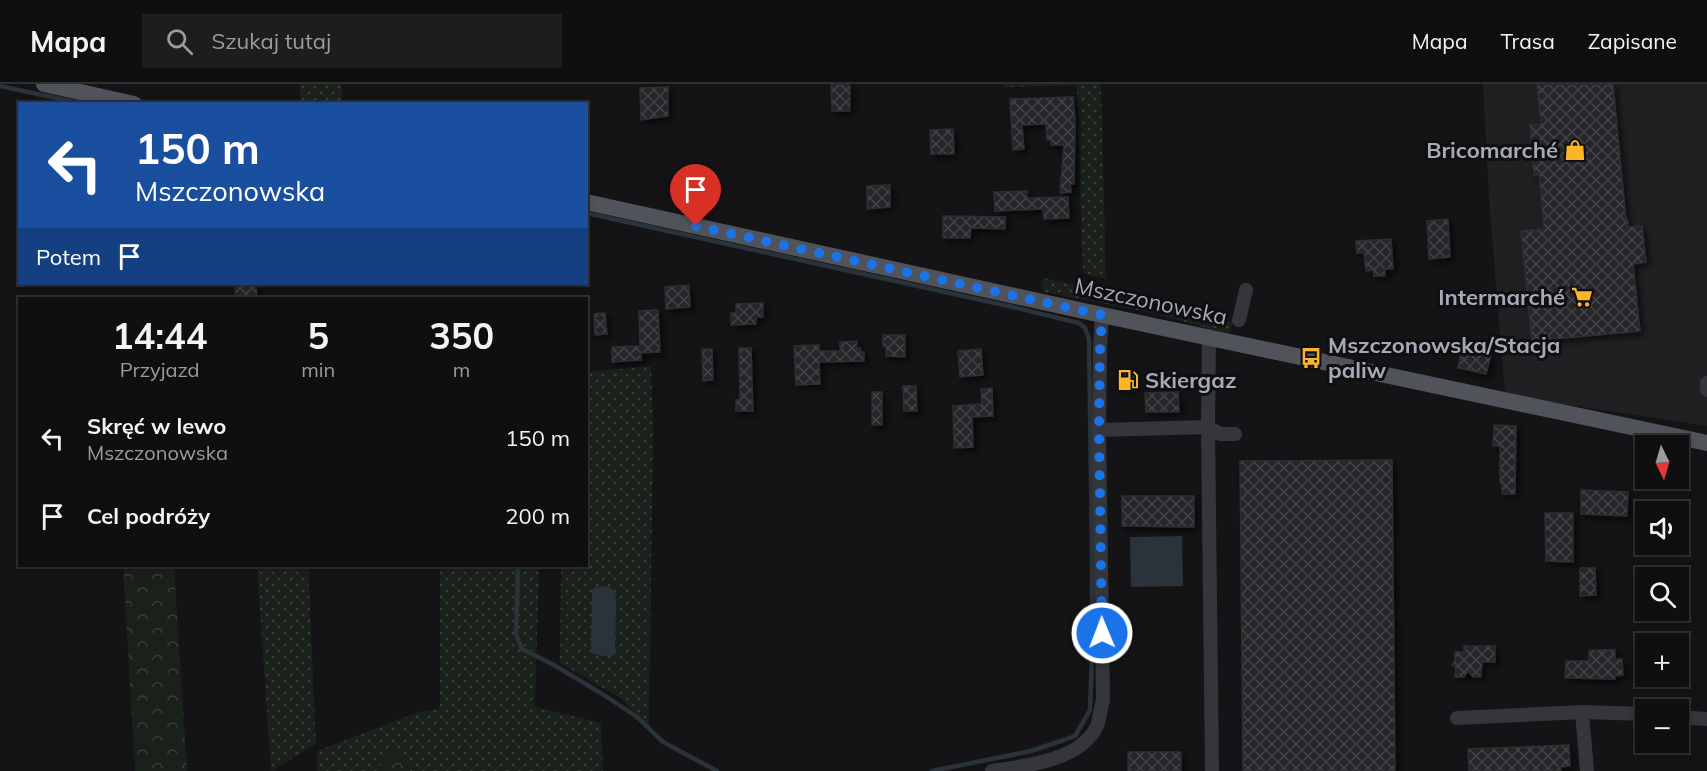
<!DOCTYPE html>
<html lang="pl">
<meta charset="utf-8">
<style>
:root{--surface:#0f0f10;--page:#1d1d1e;--text:#f1f3f6;--muted:#9b9c9f;--line:#2f2f30}
body{margin:0;font-family:Mulish,sans-serif;background:var(--page);color:var(--text);height:100vh;display:flex;flex-direction:column;font-size:22px;white-space:nowrap}
*{box-sizing:border-box;margin:0}
p{font-size:20px;color:var(--muted)}
.icon{flex:none;width:33px;height:33px;fill:none;stroke:currentColor;stroke-width:2;stroke-linecap:round;stroke-linejoin:round}
.map{position:relative;flex:1;overflow:hidden}
.drawer{position:absolute;left:18px;top:213px;width:570px;height:270px;display:flex;flex-direction:column;background:var(--surface);border-radius:0px;box-shadow:0 3px 9px #0003,0 0 0 2px var(--line)}
.drawer>*{flex:none}
.banner{position:absolute;left:18px;top:18px;width:570px;height:183px;border-radius:0px;box-shadow:0 3px 9px #0003,0 0 0 2px var(--line);background:#1a4fa0;color:#fff;overflow:hidden}
.needle{width:39px;rotate:175deg}
.controls{position:absolute;left:1635px;top:351px;display:grid;gap:12px}
.controls a{display:grid;place-items:center;width:54px;height:54px;border-radius:0px;background:var(--surface);box-shadow:0 3px 9px #0003,0 0 0 2px var(--line);font-size:30px}
.pin{position:absolute;display:grid;place-items:center;width:51px;height:51px;color:#fff;margin:-62px -26px;border-radius:50% 50% 50% 0;rotate:-45deg;box-shadow:0 0 6px #0007}
.pin .icon{rotate:45deg}
.me{position:absolute;width:66px;margin:-33px;rotate:359deg;stroke-linejoin:round;filter:drop-shadow(0 0 4px #0008)}
.turn{display:flex;align-items:center;gap:21px;height:126px;padding:0 18px;font-size:27px}
.turn .icon{width:78px;height:78px;stroke-width:2.5}
.turn b{display:block;font-size:42px;line-height:51px}
.then{display:flex;align-items:center;height:57px;padding:0 18px;background:#0003;gap:12px;font-size:22px}
.eta{display:flex;justify-content:space-evenly;align-items:center;height:102px;text-align:center}
.eta b{font-size:36px;font-weight:700;line-height:42px}
ul{padding:0;list-style:none}
li{display:flex;align-items:center;gap:18px;height:78px;padding:0 18px}
li div{flex:1}
li b{display:block;font-size:22px}
li em{font-style:normal}
header{display:flex;align-items:center;gap:36px;box-sizing:border-box;height:84px;padding:0 30px;background:var(--surface);border-bottom:2px solid var(--line)}
header strong{font-size:28px}
nav{display:flex;gap:33px;margin-inline-start:auto;font-size:21px}
.search{width:420px;height:54px;background:var(--page);display:flex;align-items:center;gap:15px;box-sizing:border-box;padding:0 21px;border-radius:0px;color:var(--muted);font-size:22px}
.map>svg:first-child{display:block}
.built{fill:#202023}
.grass{fill:url(#grass-dots)}
.forest{fill:url(#forest-crowns)}
.water{fill:#2a333a}
.lines{fill:none;stroke-linecap:round;stroke-linejoin:round}
.stream{stroke:#2a333a;stroke-width:4.5}
.building{fill:url(#building-cross-hatch);stroke:#2e2e32;stroke-width:1.5;filter:url(#shadow)}
.minor{stroke:#35363b;stroke-width:14}
.major{stroke:#51535a;stroke-width:16}
.route{stroke:#1a73e8;stroke-width:10;stroke-dasharray:0 18}
.labels{text-anchor:middle;dominant-baseline:central;stroke-width:6;stroke-linejoin:round;paint-order:stroke}
.poi-label{font-size:22px;font-weight:bold;fill:#a5aab7;stroke:#0f0f11;text-anchor:end}
.street-label{font-size:22px;fill:#a5aab7;stroke:#0f0f11}
</style>
<header>
<strong>Mapa</strong>
<div class="search"><svg class="icon" aria-label="search" viewBox="0 0 24 24"><circle cx="10" cy="10" r="6"/><path d="M15 15l6 6"/></svg>Szukaj tutaj</div>
<nav><a>Mapa</a><a>Trasa</a><a>Zapisane</a></nav>
</header>
<div class="map">
<svg width="1707" height="687" viewBox="0 0 1707 687">
<defs>
<pattern id="grass-dots" width="8" height="8" patternUnits="userSpaceOnUse" patternTransform="scale(1.5)"><rect width="8" height="8" fill="#1a211b"/><path d="M2 2h.1M6 6h.1" fill="none" stroke="#383f3a" stroke-width="1.8" stroke-linecap="round"/></pattern>
<pattern id="forest-crowns" width="20" height="18" patternUnits="userSpaceOnUse" patternTransform="scale(1.5)"><rect width="20" height="18" fill="#1a211b"/><path d="M2 6a3 3 0 1 1 6 0M12 15a3 3 0 1 1 6 0" fill="none" stroke="#383f3a"/></pattern>
<pattern id="building-cross-hatch" width="8" height="8" patternUnits="userSpaceOnUse" patternTransform="scale(1.5)"><rect width="8" height="8" fill="#27272a"/><path d="M0 0l8 8M0 8l8-8" fill="none" stroke="#434447"/></pattern>
<filter id="shadow"><feDropShadow dx="3.5" dy="3.5" stdDeviation="3" flood-color="#0009"/></filter>
</defs>
<rect width="100%" height="100%" fill="#141416"/>
<polygon class="built" points="1483,0 1707,0 1707,342 1505,311 1489,115"/>
<g class="grass">
<rect x="300" y="0" width="42" height="19"/>
<polygon points="1004,0 1101,0 1106,195 1083,189 1077,1 1004,3"/>
<polygon points="1043,194 1139,214 1162,222 1233,238 1230,250 1152,229 1044,208 1042,204"/>
<polygon points="651,282 653,348 649,644 622,615 560,579 561,482 586,482 587,288"/>
<polygon points="257,482 308,482 316,660 271,687"/>
<polygon points="440,482 539,482 535,623 601,639 603,687 317,687 317,667 416,629 440,625"/>
</g>
<g class="forest">
<polygon points="123,482 174,482 187,687 135,687"/>
<polygon points="392,666 410,684 410,687 381,687 381,677"/>
</g>
<g class="water">
<polygon points="1182,452 1183,502 1131,503 1130,453"/>
<path d="M606 502 615 507 616 513 615 571C607 574 600 571 592 569L591 567 592 506 593 504Z"/>
</g>
<g class="lines">
<g class="stream">
<polyline points="0,2 84,20"/>
<polyline points="586,129 1013,223 1079,239 1085,244 1089,255 1092,463 1092,571 1090,626 1075,652 1064,656 1031,667 932,687"/>
<polyline points="518,482 516,550 522,565 554,581 604,611 637,633 663,658 717,687"/>
</g>
</g>
<g class="building">
<polygon points="831,0 850,0 850,27 832,27"/>
<polygon points="1537,0 1613,0 1626,137 1628,136 1628,143 1642,142 1646,178 1633,180 1640,247 1532,257 1521,147 1544,145 1539,90 1534,91 1530,41 1541,40"/>
<polygon points="668,3 668,32 641,36 640,4"/>
<polygon points="1073,13 1075,36 1074,100 1070,100 1071,108 1060,109 1064,61 1051,61 1051,56 1047,56 1046,40 1022,41 1024,65 1013,66 1010,15"/>
<polygon points="953,45 954,70 931,70 930,46"/>
<polygon points="890,101 890,123 867,125 867,102"/>
<polygon points="1027,107 1027,114 1068,113 1069,134 1044,135 1043,125 995,127 994,108"/>
<polygon points="943,132 1005,133 1005,145 971,144 970,154 943,154"/>
<polygon points="1448,135 1450,173 1429,175 1427,137"/>
<polygon points="1391,155 1393,185 1385,185 1385,192 1374,192 1373,186 1366,187 1364,169 1357,169 1356,157"/>
<polygon points="234,200 256,200 257,212 236,214"/>
<polygon points="689,201 690,223 666,225 665,203"/>
<polygon points="763,219 763,233 756,233 756,240 731,241 731,229 736,229 736,220"/>
<polygon points="658,226 660,268 641,269 641,276 612,278 612,263 640,262 639,227"/>
<polygon points="605,229 607,250 595,251 594,230"/>
<polygon points="883,251 905,251 905,273 886,272 886,262 883,262"/>
<polygon points="857,257 857,265 860,264 861,268 864,268 864,277 819,278 820,300 796,301 794,262 819,261 819,267 840,267 840,258"/>
<polygon points="739,264 751,264 753,327 736,327 736,316 740,316"/>
<polygon points="702,265 712,265 713,296 703,297"/>
<polygon points="981,265 983,291 960,293 958,267"/>
<polygon points="1462,265 1491,271 1486,290 1458,284"/>
<polygon points="1121,287 1135,287 1134,305 1121,304"/>
<polygon points="903,302 916,302 917,327 904,327"/>
<polygon points="992,304 993,332 972,333 973,363 954,364 953,322 982,320 981,305"/>
<rect x="872" y="308" width="10" height="33"/>
<polygon points="1178,308 1179,328 1146,328 1145,309"/>
<polygon points="1494,341 1516,342 1515,410 1502,410 1502,399 1500,399 1500,362 1493,362"/>
<polygon points="1392,376 1395,687 1243,687 1240,377"/>
<polygon points="1581,406 1628,408 1627,432 1581,430"/>
<polygon points="1122,412 1194,412 1194,443 1122,442"/>
<polygon points="1545,429 1573,429 1573,478 1546,477"/>
<polygon points="1580,484 1595,484 1596,511 1580,512"/>
<polygon points="1464,562 1495,562 1495,578 1482,578 1481,593 1473,593 1468,587 1464,593 1455,593 1456,584 1452,581 1455,577 1455,568 1464,568"/>
<polygon points="1589,566 1615,566 1615,575 1622,575 1623,591 1615,592 1615,595 1565,594 1566,577 1589,577"/>
<polygon points="1569,661 1570,682 1560,683 1561,687 1469,687 1468,665"/>
<rect x="1128" y="668" width="53" height="19"/>
</g>
<g class="lines">
<g class="minor">
<polyline points="1239,236 1246,206"/>
<polyline points="1209,252 1208,343 1212,687"/>
<polyline points="1707,299 1707,306"/>
<polyline points="1099,346 1208,343 1220,350 1235,350"/>
<polyline points="1582,628 1587,687"/>
<polyline points="1678,633 1707,635"/>
<polyline points="1457,634 1582,628 1646,630"/>
<path d="M992 687C1025 682 1078 677 1096 644 1100 636 1100 625 1103 617L1099 346 1100 266 1102 231"/>
</g>
<g class="major">
<polyline points="44,0 134,20"/>
<polyline points="586,118 1102,231 1707,359"/>
</g>
</g>
<g class="lines">
<polyline class="route" points="696,142 1102,231 1100,267 1099,346 1102,549"/>
</g>
<defs>
<symbol id="shop-bare" viewBox="-9 -9 18 18"><path d="M-5-2.5h2.3a2.7 3.5 0 0 1 5.4 0H5L5.5 6h-11ZM-1.5-2.5h3a1.5 2.3 0 0 0-3 0Z" fill="#fbb627" stroke="#0f0f11" stroke-width="2.5" paint-order="stroke"/></symbol>
<symbol id="supermarket-bare" viewBox="-9 -9 18 18"><path d="M-6-5.5h2.5l.6 2H6L4.5 2H-2.5L-4.4-4H-6ZM-1.5 3.2a1.3 1.3 0 1 0 .1 0ZM3 3.2a1.3 1.3 0 1 0 .1 0Z" fill="#fbb627" stroke="#0f0f11" stroke-width="2.5" paint-order="stroke"/></symbol>
<symbol id="bus-bare" viewBox="-9 -9 18 18"><path d="M-5-6H5V4H4V6H2V4H-2V6H-4V4H-5ZM-3.5-4V0h7V-4ZM-3.5 1.2v1.5H-2V1.2ZM2 1.2v1.5H3.5V1.2Z" fill="#fbb627" stroke="#0f0f11" stroke-width="2.5" paint-order="stroke"/></symbol>
<symbol id="fuel-bare" viewBox="-9 -9 18 18"><path d="M-5.5-6h7V0h2V4h1.3V-2.5L3-4.5l.8-.8L6-3V5H2.5V1h-1V6h-7ZM-4.2-4.7v3.2H.2V-4.7Z" fill="#fbb627" stroke="#0f0f11" stroke-width="2.5" paint-order="stroke"/></symbol>
</defs>
<g fill-rule="evenodd">
<use href="#shop-bare" x="1560" y="51" width="30" height="30"/>
<use href="#supermarket-bare" x="1567" y="198" width="30" height="30"/>
<use href="#bus-bare" x="1296" y="259" width="30" height="30"/>
<use href="#fuel-bare" x="1113" y="281" width="30" height="30"/>
</g>
<g class="labels">
<g class="poi-label">
<text x="1558" y="66">Bricomarché</text>
<text x="1565" y="213">Intermarché</text>
<text x="1328" y="261" text-anchor="start">Mszczonowska/Stacja<tspan x="1328" dy="25">paliw</tspan></text>
<text x="1145" y="296" text-anchor="start">Skiergaz</text>
</g>
<g class="street-label">
<text transform="translate(1151 217) rotate(12)">Mszczonowska</text>
</g>
</g>
</svg>
<div class="controls">
<a><svg class="needle" viewBox="-14 -14 28 28"><path d="M0-13l5 13h-10z" fill="#e53935"/><path d="M0 13l5-13h-10z" fill="#9b9c9f"/></svg></a>
<a><svg class="icon" aria-label="sound" viewBox="0 0 24 24"><path d="M4 9h4l5-4v14l-5-4H4zM17 9q2 3 0 6"/></svg></a>
<a><svg class="icon" aria-label="search" viewBox="0 0 24 24"><circle cx="10" cy="10" r="6"/><path d="M15 15l6 6"/></svg></a>
<a>+</a>
<a>−</a>
</div>
<div class="pin" style="left:696px;top:142px;background:#d93025"><svg class="icon" aria-label="arrive" viewBox="0 0 24 24"><path d="M6 21V4h12l-3 4 3 4H6"/></svg></div>
<svg class="me" style="left:1102px;top:549px" viewBox="-20 -20 40 40"><circle r="17" fill="#1a73e8" stroke="#fff" stroke-width="3"/><path d="M0-11L8 9 0 5-8 9z" fill="#fff"/></svg>
<div class="banner">
<div class="turn"><svg class="icon" aria-label="left" viewBox="0 0 24 24"><path d="M17 20v-9H6M10 6l-5 5 5 5"/></svg><div><b>150 m</b>Mszczonowska</div></div>
<div class="then">Potem<svg class="icon" aria-label="arrive" viewBox="0 0 24 24"><path d="M6 21V4h12l-3 4 3 4H6"/></svg></div>
</div>
<section class="drawer">
<div class="eta">
<div><b>14:44</b><p>Przyjazd</p></div>
<div><b>5</b><p>min</p></div>
<div><b>350</b><p>m</p></div>
</div>
<ul>
<li><svg class="icon" aria-label="left" viewBox="0 0 24 24"><path d="M17 20v-9H6M10 6l-5 5 5 5"/></svg><div><b>Skręć w lewo</b><p>Mszczonowska</p></div><em>150 m</em></li>
<li><svg class="icon" aria-label="arrive" viewBox="0 0 24 24"><path d="M6 21V4h12l-3 4 3 4H6"/></svg><div><b>Cel podróży</b></div><em>200 m</em></li>
</ul>
</section>
</div>
